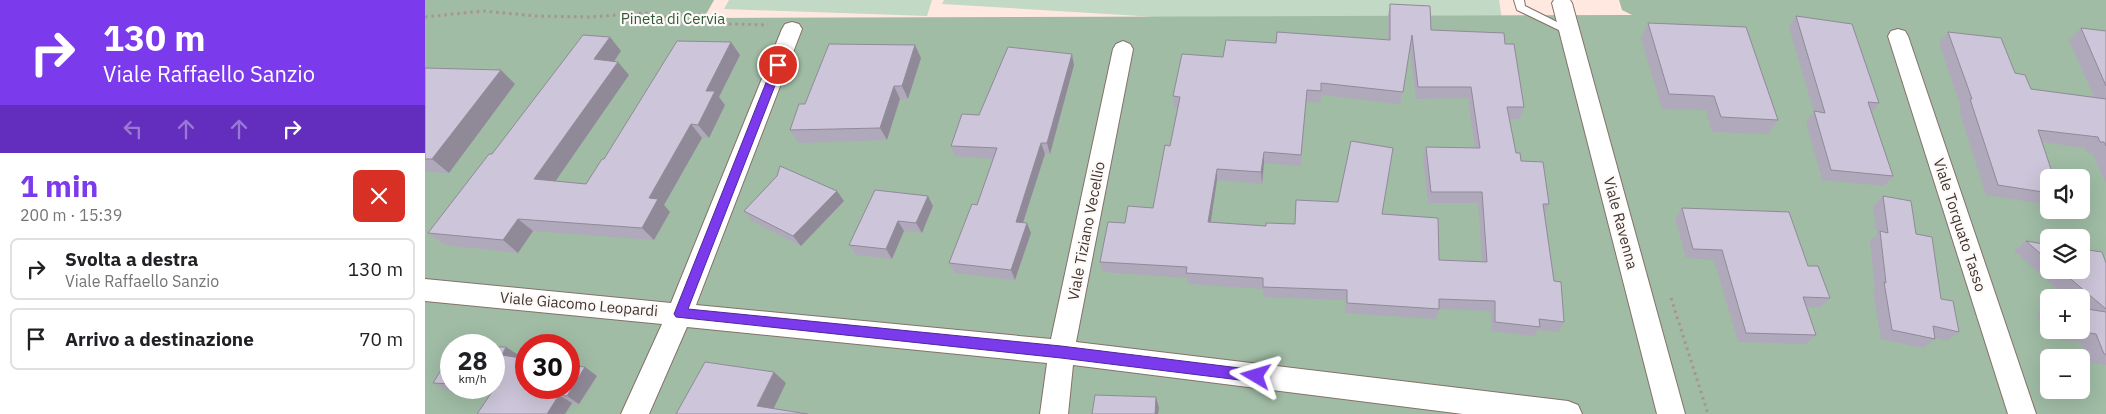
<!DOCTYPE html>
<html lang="it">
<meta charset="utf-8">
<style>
:root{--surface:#fff;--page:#f2f2f2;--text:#202124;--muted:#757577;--line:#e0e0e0;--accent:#7c3aed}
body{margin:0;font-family:"IBM Plex Sans",sans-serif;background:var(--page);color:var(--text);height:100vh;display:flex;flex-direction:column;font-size:19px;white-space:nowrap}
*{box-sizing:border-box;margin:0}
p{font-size:16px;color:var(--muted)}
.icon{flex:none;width:28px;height:28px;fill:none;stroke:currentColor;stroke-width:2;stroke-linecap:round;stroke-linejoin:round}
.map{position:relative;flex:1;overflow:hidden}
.sheet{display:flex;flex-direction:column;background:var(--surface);width:425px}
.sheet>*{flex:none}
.banner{background:#7c3aed;color:#fff;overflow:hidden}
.fabs{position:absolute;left:1615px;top:169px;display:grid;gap:10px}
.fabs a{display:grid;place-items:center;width:50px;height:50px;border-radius:8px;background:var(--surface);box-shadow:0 5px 20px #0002;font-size:25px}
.speed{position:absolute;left:15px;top:334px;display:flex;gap:10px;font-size:25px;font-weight:700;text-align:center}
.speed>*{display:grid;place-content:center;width:65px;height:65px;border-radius:50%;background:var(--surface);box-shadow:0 5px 20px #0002;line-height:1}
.speed small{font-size:12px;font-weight:400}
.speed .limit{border:8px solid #d22;background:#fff;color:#111}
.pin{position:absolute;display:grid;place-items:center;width:42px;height:42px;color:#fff;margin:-21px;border:2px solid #fff;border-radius:50%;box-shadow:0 1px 5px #0007}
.me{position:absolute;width:55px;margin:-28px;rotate:277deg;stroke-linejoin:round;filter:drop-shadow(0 0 4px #0008)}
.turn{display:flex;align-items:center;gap:18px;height:105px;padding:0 20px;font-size:22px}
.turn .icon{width:65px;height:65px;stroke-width:2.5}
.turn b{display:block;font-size:35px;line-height:42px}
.lanes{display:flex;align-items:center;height:48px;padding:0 20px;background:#0003;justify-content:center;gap:25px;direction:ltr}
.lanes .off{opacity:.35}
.round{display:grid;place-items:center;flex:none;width:52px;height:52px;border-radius:8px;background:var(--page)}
.overview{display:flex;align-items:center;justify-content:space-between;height:85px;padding:0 20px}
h1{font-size:30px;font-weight:700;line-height:38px;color:var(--accent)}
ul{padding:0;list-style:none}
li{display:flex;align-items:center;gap:15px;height:62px;margin:0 10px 8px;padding:0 10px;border:2px solid var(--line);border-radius:8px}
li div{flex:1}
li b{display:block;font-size:19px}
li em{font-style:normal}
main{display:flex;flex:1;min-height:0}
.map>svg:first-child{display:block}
.green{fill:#c2d9c5}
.forest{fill:#a0bca5;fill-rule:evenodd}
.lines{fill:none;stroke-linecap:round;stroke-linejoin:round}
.service-casing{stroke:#857169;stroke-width:2}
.minor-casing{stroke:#857169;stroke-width:2}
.path{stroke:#a6958e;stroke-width:3;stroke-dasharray:2.5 4;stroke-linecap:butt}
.service{fill:#fff;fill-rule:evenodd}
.minor{fill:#fff;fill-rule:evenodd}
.wall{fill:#b0a9bb;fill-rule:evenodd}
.shaded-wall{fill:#908a98}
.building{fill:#cdc5d9;stroke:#908a98;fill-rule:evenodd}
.route{fill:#7c3aed;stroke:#51269a}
.labels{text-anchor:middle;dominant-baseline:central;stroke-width:4.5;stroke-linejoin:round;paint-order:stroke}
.park-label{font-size:15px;fill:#2e5b39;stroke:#fef9f7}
.street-label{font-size:15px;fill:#3e3531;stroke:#fef9f7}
</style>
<main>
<section class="sheet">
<div class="banner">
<div class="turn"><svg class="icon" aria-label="right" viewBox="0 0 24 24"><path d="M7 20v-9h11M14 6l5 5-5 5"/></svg><div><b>130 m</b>Viale Raffaello Sanzio</div></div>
<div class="lanes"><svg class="icon off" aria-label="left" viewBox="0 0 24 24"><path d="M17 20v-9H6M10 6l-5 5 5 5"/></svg><svg class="icon off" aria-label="ahead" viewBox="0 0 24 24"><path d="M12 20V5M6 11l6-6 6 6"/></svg><svg class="icon off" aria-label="ahead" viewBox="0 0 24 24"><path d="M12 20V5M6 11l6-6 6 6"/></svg><svg class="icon" aria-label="right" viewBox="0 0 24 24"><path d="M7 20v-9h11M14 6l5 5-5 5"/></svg></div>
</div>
<div class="overview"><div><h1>1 min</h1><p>200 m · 15:39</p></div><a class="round" style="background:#d93025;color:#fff"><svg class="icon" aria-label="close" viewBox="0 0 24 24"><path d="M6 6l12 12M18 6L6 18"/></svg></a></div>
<ul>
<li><svg class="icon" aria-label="right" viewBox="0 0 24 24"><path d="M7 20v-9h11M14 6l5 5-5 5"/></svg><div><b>Svolta a destra</b><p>Viale Raffaello Sanzio</p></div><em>130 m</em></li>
<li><svg class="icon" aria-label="arrive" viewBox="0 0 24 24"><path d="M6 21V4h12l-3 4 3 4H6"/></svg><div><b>Arrivo a destinazione</b></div><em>70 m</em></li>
</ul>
</section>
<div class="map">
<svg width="1681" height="414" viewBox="0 0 1681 414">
<rect width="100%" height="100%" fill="#ffe8df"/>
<g class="green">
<polygon points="304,0 507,0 502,16 299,9"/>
<polygon points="519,0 1074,0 1080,38 517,4"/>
</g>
<path class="forest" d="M0 0H289L279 18 1207 15 1197 10 1194 0H1681V414H0ZM1624 178H1656V210H1624ZM1624 238H1656V270H1624ZM1624 298H1656V330H1624ZM26 345H69V388H26ZM101 345H144V388H101ZM1624 358H1656V390H1624Z"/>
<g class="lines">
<defs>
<polygon id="service" points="1089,0 1099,0 1100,6 1148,30 1150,32 1148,34 1142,34 1092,10"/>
<g id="minor">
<polygon points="1129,0 1145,0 1147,3 1260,414 1232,414 1127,3"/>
<polygon points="367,22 374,24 377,29 271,305 626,339 688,49 691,44 698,41 705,44 708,49 651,342 1143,401 1153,405 1157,414 1038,414 648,365 643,414 615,414 622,363 262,327 224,414 196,414 237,324 0,301 0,279 246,303 357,29 360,24"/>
<polygon points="1473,29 1480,31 1483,36 1611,414 1583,414 1463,36 1466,31"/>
</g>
</defs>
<use href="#service" class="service-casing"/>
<use href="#minor" class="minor-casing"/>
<g class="path">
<polyline points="0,17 58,11 111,16 165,17 221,13 271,23 343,25"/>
<polyline points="1246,298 1283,414"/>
</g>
<use href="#service" class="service"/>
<use href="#minor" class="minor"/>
</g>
<g class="wall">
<path d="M965 4 1006 30 1080 44 1099 107 1095 119H1084L1091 153 1124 204 1120 215 1129 281 1139 322 1134 332 1113 330 1110 336 1066 331V311L1014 309 1011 319 920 313V300L838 297V289L763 284 762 278 678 272 675 262 700 223 728 208 745 146 752 108H749L748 96 798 57 851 43 963 40V16ZM985 48 991 99 1043 98 1050 148 1001 147 998 159 1003 203H1053L1057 261 1014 260 957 214 841 226 786 222 792 180 837 184 839 163 876 166 881 102 895 103 896 95 975 104Z"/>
<polygon points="1371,16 1454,103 1447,112 1468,176 1459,186 1397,180 1381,122 1389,112 1364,27"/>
<polygon points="1223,23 1353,120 1343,134 1287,132 1281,110 1237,109 1216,38"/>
<polygon points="1656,28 1681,31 1681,183 1667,153 1662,152 1660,148 1617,142 1624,178 1624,205 1623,205 1561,195 1534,110 1536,108 1514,43 1523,32 1606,89 1669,97 1644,40"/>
<polygon points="490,45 496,58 483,99 475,99 462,140 374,143 365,130 380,104"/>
<polygon points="196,51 189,61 204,75 130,181 161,184 179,159 315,55 294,97 300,105 284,138 277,138 239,205 245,212 229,240 108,231 93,253 20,245 3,233 67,154"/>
<polygon points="649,65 625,154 620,154 598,223 602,223 606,233 590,280 530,273 524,263 552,205 569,159 530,156 526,146 554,115"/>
<polygon points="0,68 90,84 24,173 0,172"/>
<polygon points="352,176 419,201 376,246 327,221 319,211"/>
<polygon points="503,196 508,206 497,233 479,231 467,259 431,255 424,245"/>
<polygon points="1458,196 1491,234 1516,299 1534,332 1522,341 1510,338 1510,339 1498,348 1456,339 1448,292 1450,290 1445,241 1452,235 1448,206"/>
<polygon points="1257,208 1383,266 1405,298 1395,307 1381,307 1391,335 1381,344 1313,342 1289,260 1261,258 1250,218"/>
<polygon points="1601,241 1624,245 1624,270 1656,270 1681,263 1681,365 1664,363 1656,343 1620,337 1612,313 1624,305 1624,330 1656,330 1656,298 1642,298 1589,251"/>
<polygon points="69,347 95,356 94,357 172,376 154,404 147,403 140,414 52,414 66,394 23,391 8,383 26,354 26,388 69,388"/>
</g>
<g class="shaded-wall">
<polygon points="185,37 196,51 181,73 169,59"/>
<polygon points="306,42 315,55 294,97 300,105 284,138 273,125 281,91"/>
<polygon points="490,45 496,58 483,99 477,86"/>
<polygon points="647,54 649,65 625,154 622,143"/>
<polygon points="193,62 204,75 123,192 109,179"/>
<polygon points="76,70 90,84 24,173 7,159"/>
<polygon points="469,86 475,99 462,140 455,128"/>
<polygon points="266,124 277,138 239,205 245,212 229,240 217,228 224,198"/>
<polygon points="616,143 620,154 595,232 591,222"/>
<polygon points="839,152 839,163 837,184 836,172"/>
<polygon points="792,169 792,180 784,233 783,222"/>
<polygon points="412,191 419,201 376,246 368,236"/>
<polygon points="503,196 508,206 497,233 491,223"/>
<polygon points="93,219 108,231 93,253 78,240"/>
<polygon points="473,221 479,231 467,259 461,249"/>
<polygon points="602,223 606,233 590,280 586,270"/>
<polygon points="81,347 95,356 90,364 77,355"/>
<polygon points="160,367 172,376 154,404 142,396"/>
<polygon points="349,372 361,383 346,414 332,406"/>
<polygon points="134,395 147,403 140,414 122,414"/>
<polygon points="731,397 734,408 733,414 730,414"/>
</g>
<g class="building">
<path d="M965 4 1005 6 1006 30 1079 33 1080 44H1089L1099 107H1082L1091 153H1095L1096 161 1118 162 1124 204H1118L1129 281 1136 282 1139 322 1114 319 1115 327 1070 322V301L1014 299V309L922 303V290L838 287V278L761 273 762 267 675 262 683 222 700 223 703 206 728 208 740 145 745 146 755 97 748 96 757 54 798 57 801 40 851 43 852 32 965 40ZM987 35 993 87H1046L1055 148 1001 147 1006 192H1057L1062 262 1014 260 1013 218 957 214 968 148 926 141 913 202 871 200 870 224 841 223V226L783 222 792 169 836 172 839 152 876 155 882 90 896 91V83L978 92Z"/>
<polygon points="1371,16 1427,24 1454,103 1443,102 1468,176 1406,170 1389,111 1400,113"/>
<polygon points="1223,23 1321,27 1353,120 1296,117 1289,96 1244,94"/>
<polygon points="1656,28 1681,31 1681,86"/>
<polygon points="1523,32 1576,38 1590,73 1600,75 1606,89 1681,99 1681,146 1679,142 1675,142 1673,137 1613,130 1629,178 1624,178 1624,193 1573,185 1545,99 1547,99"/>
<polygon points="158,35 185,37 169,59 193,62 109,179 161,184 177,159 179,159 252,41 306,42 281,91 290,91 273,125 266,124 224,198 233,199 217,228 93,219 78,240 3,233 64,154 67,154"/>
<polygon points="404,44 490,45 477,86 469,86 455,128 365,130 374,104 380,104"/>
<polygon points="583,47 647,54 622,143 616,143 591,222 602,223 586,270 524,263 547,204 552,205 572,148 526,146 537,114 554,115"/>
<polygon points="0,68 76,70 7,159 0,159"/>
<polygon points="355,166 412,191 368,236 319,211 352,176"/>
<polygon points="450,190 503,196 491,223 473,221 461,249 424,245"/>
<polygon points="1458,196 1486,201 1491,234 1507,237 1516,299 1528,301 1534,332 1508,326 1510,339 1467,330 1459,282 1461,283 1455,231 1463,233"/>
<polygon points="1257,208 1364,212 1383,266 1393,266 1405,298 1378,297 1391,335 1321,333 1297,250 1268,249"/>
<polygon points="1601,241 1624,245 1624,261"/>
<polygon points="1656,249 1677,252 1681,263 1681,309 1635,270 1656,270"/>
<polygon points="1656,308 1681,312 1681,354 1679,354 1671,334 1647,330 1656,330"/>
<polygon points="69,347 81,347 77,355 101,359 101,388 144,388 144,365 160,367 142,396 134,395 122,414 52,414 71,386 69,386"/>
<polygon points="26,354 26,384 8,383"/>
<polygon points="280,362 349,372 332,406 383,414 251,414"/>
<polygon points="670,395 731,397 730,414 667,414"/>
</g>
<polygon class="route" points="353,61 358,65 263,309 636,346 831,370 836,372 838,376 836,380 831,382 636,358 251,317 249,314 348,65"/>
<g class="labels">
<g class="park-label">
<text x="248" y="18">Pineta di Cervia</text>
</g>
<g class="street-label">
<text transform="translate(1196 223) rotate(75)">Viale Ravenna</text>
<text transform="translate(1535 225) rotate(72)">Viale Torquato Tasso</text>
<text transform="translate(661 231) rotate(-79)">Viale Tiziano Vecellio</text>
<text transform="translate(154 304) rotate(5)">Viale Giacomo Leopardi</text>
</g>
</g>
</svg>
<div class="fabs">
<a><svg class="icon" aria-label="sound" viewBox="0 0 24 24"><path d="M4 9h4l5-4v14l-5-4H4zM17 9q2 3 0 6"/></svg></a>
<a><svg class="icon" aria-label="layers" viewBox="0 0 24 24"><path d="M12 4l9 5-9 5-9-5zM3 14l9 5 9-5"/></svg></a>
<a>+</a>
<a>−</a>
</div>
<div class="speed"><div>28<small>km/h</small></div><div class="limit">30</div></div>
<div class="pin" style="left:353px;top:65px;background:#d93025"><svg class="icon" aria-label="arrive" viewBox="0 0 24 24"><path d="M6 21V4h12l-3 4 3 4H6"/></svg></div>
<svg class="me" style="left:831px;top:376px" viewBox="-20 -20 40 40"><path d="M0-17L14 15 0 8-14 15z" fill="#7c3aed" stroke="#fff" stroke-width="4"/></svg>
</div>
</main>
